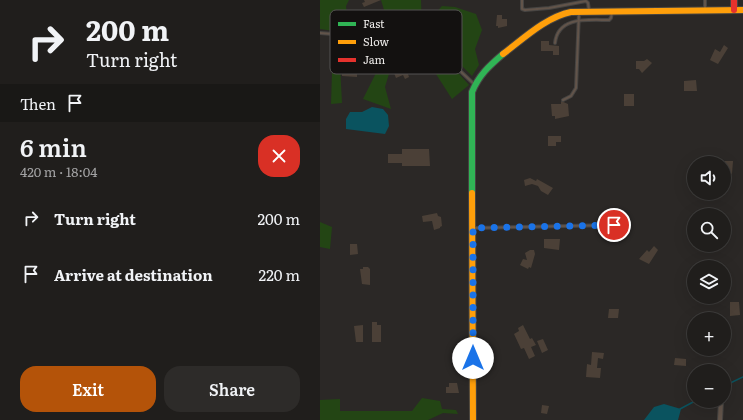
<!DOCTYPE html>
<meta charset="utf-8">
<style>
:root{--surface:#201e1c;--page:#2d2b29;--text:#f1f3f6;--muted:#a2a2a3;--line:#3d3c3b;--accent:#b45309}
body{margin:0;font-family:Literata,serif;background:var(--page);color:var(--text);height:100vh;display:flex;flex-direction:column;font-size:15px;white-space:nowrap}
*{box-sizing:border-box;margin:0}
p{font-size:13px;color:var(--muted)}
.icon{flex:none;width:22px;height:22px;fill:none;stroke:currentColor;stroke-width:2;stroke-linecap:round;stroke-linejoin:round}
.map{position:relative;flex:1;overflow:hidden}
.sheet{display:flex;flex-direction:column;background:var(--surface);width:320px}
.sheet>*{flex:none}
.guide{background:#201e1c;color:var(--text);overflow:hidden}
.buttons{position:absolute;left:367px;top:156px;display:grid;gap:8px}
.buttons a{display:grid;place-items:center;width:44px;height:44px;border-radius:50%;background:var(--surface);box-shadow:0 4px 16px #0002,0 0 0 1px var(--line);font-size:20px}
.pin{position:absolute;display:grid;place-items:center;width:34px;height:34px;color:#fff;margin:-17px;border:2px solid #fff;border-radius:50%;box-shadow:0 1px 4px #0007}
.me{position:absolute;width:44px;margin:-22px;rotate:0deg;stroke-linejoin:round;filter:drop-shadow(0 0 3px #0008)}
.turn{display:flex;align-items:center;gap:14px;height:84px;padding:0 20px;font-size:18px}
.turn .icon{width:52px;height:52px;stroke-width:2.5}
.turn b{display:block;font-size:28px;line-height:34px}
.then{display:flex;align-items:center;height:38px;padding:0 20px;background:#0003;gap:8px;font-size:15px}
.round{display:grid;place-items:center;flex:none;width:42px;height:42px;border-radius:16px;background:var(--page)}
.overview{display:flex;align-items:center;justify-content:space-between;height:68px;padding:0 20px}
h1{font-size:24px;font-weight:600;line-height:30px}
.primary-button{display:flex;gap:8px;margin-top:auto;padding:8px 20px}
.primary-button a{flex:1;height:46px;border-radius:16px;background:var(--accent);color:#fff;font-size:16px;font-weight:600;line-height:46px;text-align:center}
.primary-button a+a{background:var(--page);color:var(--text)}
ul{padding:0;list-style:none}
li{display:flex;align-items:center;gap:12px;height:56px;padding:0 20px}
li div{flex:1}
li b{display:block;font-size:15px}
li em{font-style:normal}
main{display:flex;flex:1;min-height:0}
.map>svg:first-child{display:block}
.green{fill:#234514}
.water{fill:#0a535f}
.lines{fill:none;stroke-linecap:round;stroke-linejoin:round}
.stream{stroke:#0a535f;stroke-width:1.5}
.building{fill:#4b4037}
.lane-casing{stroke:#464442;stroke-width:4}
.street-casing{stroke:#464442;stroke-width:6}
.fast-casing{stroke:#464442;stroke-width:8}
.slow-casing{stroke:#464442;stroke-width:8}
.jam-casing{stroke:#464442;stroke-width:8}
.lane{stroke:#62544a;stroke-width:2}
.street{stroke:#62544a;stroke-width:4}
.fast{stroke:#30b455;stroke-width:6}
.slow{stroke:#ff9f0a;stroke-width:6}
.jam{stroke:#e5322d;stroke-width:6}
.route{stroke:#1a73e8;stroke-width:7;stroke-dasharray:0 12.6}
.key{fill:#131110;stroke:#555352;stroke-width:1}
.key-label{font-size:11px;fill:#efedeb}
</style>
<main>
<section class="sheet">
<div class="guide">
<div class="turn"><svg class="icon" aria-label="right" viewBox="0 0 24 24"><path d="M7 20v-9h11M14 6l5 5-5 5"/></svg><div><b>200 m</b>Turn right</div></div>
<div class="then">Then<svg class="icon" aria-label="arrive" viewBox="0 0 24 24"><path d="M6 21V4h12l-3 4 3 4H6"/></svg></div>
</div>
<div class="overview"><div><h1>6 min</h1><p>420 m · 18:04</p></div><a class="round" style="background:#d93025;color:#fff"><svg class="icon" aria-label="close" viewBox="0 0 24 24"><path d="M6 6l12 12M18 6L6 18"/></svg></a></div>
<ul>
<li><svg class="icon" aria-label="right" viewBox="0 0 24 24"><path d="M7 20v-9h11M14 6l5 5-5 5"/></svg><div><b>Turn right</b></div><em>200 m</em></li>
<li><svg class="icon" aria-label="arrive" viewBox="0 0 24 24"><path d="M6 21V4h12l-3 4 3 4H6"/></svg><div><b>Arrive at destination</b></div><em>220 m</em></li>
</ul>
<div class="primary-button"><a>Exit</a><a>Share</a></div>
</section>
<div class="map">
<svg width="423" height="420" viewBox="0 0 423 420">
<rect width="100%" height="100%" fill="#2b2826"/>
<g class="green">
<polygon points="0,0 29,0 26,6 27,15 56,31 28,33 0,29"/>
<polygon points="61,0 101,0 102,29 70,30"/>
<polygon points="122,6 135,7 156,14 162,30 155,49 159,65 152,76 135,59 111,28 114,15"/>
<polygon points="98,36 112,42 130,64 149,85 132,99 107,60 89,55 72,64 65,87 71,109 43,99 65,55 55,46 32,49 20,64 22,103 11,104 13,39"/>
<polygon points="0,222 12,227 10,249 0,247"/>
<polygon points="102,398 120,401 122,409 136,410 138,414 123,413 108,420 0,420 0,400 20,399 20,411 92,411"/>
</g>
<g class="water">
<polygon points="52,107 63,109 68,115 69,126 65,134 26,129 26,119 30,112 42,112"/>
<polygon points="344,404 361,409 358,420 324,420 334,407"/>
</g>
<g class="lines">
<g class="stream">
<polyline points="404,386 423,377"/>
<polyline points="360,409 375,401"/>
</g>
</g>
<g class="building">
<polygon points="44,0 61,0 44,7 42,3 45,2"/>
<polygon points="177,15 182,15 182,19 187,19 187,26 178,28 178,26 176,26"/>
<polygon points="221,41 229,41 229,45 239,46 239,55 233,55 233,51 221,51"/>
<polygon points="404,45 408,48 398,64 390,60 395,49 400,52"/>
<polygon points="98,58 101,65 97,68 99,72 95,74 93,71 88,74 89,77 85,79 83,75 76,78 74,73"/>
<polygon points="327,59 332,63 322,73 319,69 316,69 316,61 324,61"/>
<polygon points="32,65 42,65 42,74 37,74 37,77 22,76 22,67 32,67"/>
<polygon points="376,80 377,91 364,91 364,81"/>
<rect x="304" y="94" width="10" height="12"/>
<polygon points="241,101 248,104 249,116 235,119 235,116 232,116 231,104 241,104"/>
<polygon points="228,136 241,136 241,142 236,142 236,146 228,146"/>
<polygon points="82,149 109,149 110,166 82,166 82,163 68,163 68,154 82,154"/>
<polygon points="405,161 413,161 412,174 405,173"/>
<polygon points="210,178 216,181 217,179 233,188 228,195 221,191 218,186 212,184 205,186 204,180"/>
<polygon points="117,213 118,216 121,217 122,226 120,227 120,228 114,230 112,221 103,222 102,216"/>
<polygon points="224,239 240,239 239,250 224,248"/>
<polygon points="30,244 37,244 38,254 30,255"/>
<polygon points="334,246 338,250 329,264 319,259 327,250 329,252"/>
<polygon points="210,250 214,250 215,254 211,268 209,267 208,269 200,265 203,259 207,260 205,253"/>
<polygon points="43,267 48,267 50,269 50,285 42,284 40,269 43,269"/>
<polygon points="410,302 419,302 420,315 410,316"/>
<polygon points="289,309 299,309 298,318 288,318"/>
<polygon points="52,322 57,322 57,325 61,325 61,342 52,342"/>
<polygon points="43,325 43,342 36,342 34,326"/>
<polygon points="203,325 210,339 212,338 216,345 211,347 215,356 209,359 204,348 201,349 194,334 199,331 198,328"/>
<polygon points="223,339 228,350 222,353 217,341"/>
<polygon points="272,352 284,353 283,359 278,358 277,368 281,368 280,378 266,377 267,364 271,365"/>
<polygon points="355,358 366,359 366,366 354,365"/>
<polygon points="129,383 137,383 139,393 126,393 126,387 129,387"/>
<polygon points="222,405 229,406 227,414 221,413"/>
</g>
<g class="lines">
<defs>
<g id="lane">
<polyline points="202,0 202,9 205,10 229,8 266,1 268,3 269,10"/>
<polyline points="385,9 385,0"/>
<polyline points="0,33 37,36 81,33 109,33 118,40 136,67 154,84"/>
<path d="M235 43C238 16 268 20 289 20L291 18 292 12"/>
<polyline points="243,100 251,96 256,88 259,12"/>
<polyline points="154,228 294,225"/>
</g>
<polyline id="street" points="400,420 401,401"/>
<path id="fast" d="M152 193V92C159 75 169 66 183 54"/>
<g id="slow">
<path d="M183 54C203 39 226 17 251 12L423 10"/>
<polyline points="152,193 153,420"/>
</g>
<polyline id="jam" points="414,0 414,10"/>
</defs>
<use href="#lane" class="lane-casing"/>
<use href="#street" class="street-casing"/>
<use href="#fast" class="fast-casing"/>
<use href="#slow" class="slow-casing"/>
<use href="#jam" class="jam-casing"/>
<use href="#lane" class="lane"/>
<use href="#street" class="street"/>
<use href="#fast" class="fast"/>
<use href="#slow" class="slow"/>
<use href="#jam" class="jam"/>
</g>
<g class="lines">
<polyline class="route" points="153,358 153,228 294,225"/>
</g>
<rect x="10" y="10" width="132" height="64" rx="6" class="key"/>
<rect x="18" y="22" width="18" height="4" fill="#30b455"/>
<rect x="18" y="40" width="18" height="4" fill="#ff9f0a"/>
<rect x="18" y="58" width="18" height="4" fill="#e5322d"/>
<g class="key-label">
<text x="43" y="28">Fast</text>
<text x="43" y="46">Slow</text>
<text x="43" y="64">Jam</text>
</g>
</svg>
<div class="buttons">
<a><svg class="icon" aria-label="sound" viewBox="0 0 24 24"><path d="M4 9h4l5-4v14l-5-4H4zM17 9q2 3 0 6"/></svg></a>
<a><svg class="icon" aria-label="search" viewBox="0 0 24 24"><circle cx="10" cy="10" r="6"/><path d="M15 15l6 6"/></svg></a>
<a><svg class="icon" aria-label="layers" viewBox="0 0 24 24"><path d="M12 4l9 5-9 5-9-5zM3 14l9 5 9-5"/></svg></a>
<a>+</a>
<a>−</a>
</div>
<div class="pin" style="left:294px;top:225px;background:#d93025"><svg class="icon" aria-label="arrive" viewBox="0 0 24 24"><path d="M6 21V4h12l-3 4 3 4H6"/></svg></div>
<svg class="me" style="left:153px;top:358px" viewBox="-20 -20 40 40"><circle r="19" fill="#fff"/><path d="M0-13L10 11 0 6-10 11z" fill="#1a73e8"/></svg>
</div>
</main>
